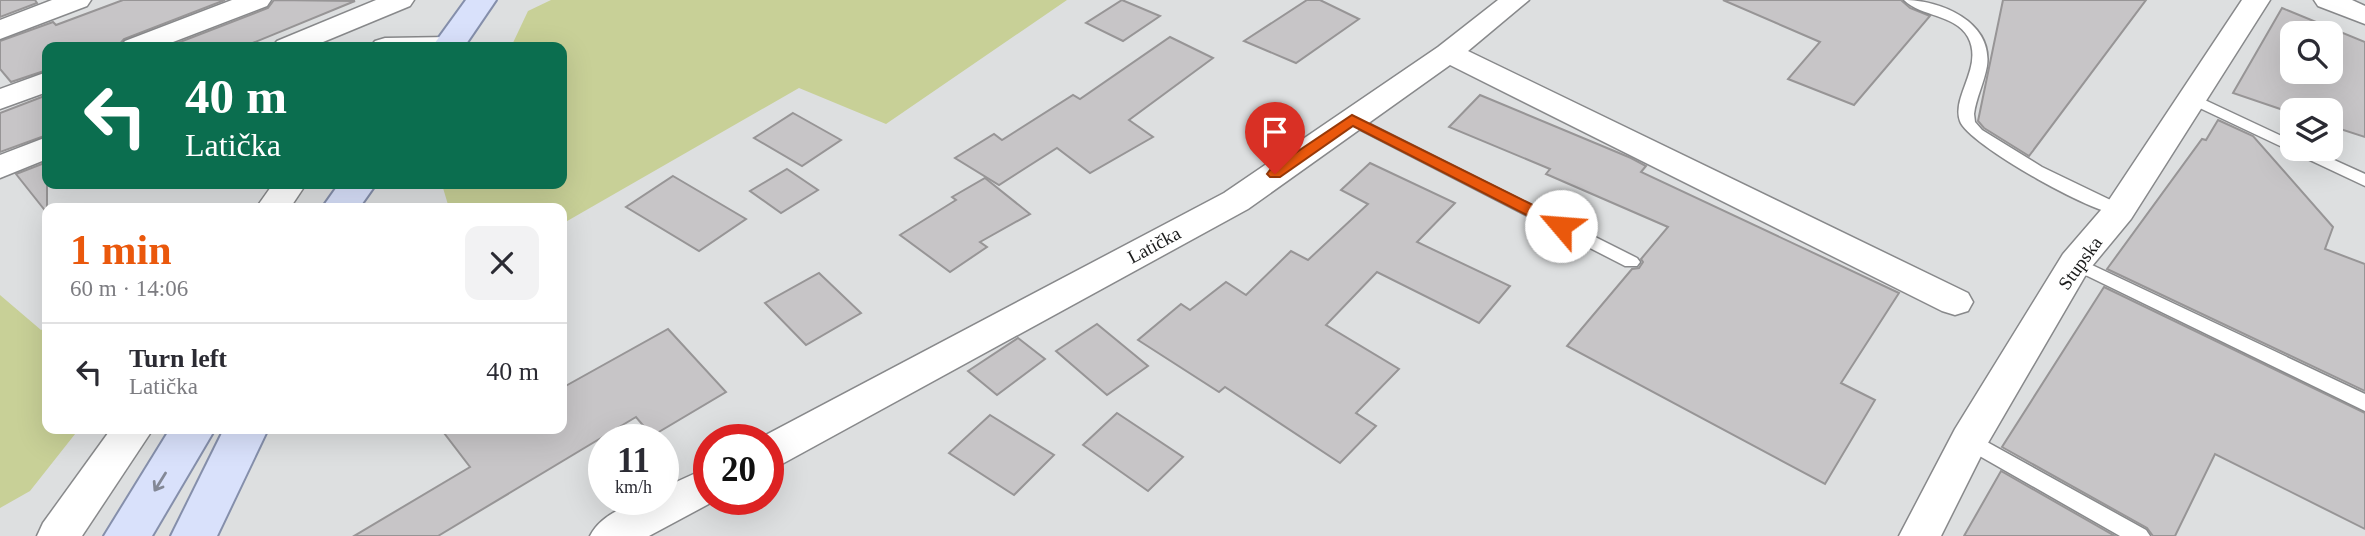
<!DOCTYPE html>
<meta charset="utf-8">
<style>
:root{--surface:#fff;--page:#f2f2f3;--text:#2b2b33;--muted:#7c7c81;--line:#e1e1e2;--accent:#ea580c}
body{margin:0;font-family:Georgia,serif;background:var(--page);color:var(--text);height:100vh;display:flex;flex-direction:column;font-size:26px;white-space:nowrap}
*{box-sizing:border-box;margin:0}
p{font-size:23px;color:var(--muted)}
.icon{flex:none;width:38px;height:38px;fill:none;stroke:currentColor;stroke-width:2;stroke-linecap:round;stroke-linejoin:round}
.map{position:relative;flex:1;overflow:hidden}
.panel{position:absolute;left:42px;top:203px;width:525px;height:231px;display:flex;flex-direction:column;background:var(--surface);border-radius:14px;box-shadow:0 7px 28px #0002}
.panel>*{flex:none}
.top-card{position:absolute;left:42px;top:42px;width:525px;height:147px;border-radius:14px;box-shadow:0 7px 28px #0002;background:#0b6e4f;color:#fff;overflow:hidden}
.buttons{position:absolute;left:2280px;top:21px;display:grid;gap:14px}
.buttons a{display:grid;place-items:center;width:63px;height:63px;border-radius:14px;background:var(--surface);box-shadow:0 7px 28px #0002;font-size:35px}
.speed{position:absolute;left:588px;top:424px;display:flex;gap:14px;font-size:35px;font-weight:700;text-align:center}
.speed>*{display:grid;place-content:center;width:91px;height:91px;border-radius:50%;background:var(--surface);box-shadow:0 7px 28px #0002;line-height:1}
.speed small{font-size:18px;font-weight:400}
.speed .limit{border:10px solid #d22;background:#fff;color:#111}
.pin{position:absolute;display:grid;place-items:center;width:60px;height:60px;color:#fff;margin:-72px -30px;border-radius:50% 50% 50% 0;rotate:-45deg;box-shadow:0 0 7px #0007}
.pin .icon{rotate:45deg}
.me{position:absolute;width:77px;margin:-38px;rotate:297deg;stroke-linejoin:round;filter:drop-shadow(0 0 5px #0008)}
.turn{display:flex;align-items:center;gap:24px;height:147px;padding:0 28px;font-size:32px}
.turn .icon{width:91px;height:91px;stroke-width:2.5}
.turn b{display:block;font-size:49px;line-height:60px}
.round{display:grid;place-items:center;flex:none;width:74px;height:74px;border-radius:14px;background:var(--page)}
.overview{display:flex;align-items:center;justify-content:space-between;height:119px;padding:0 28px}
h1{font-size:42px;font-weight:600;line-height:52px;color:var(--accent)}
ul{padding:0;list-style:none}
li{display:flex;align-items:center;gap:21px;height:98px;padding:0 28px;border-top:2px solid var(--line)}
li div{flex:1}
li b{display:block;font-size:26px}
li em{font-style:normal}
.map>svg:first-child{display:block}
.green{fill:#c8d097}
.building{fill:#c7c5c7;stroke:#979596;stroke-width:2;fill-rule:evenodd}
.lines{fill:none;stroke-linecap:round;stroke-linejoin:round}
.lane-casing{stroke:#88898b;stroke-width:3}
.street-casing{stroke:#88898b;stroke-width:3}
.primary-casing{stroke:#858fab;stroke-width:4}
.lane{fill:#fff;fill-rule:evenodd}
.street{fill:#fff;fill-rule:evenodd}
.primary{fill:#d9e1fb;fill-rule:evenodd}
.oneway{stroke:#838896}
.route{fill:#ea580c;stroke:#983908;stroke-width:2}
.labels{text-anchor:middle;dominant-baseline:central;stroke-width:5;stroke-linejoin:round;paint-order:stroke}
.street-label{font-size:19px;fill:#1a1b1b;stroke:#fff}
</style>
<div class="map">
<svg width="2365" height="536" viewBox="0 0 2365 536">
<rect width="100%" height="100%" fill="#dddfe0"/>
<g class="green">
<polygon points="551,0 1067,0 886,124 799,88 562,224 562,208 449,208 443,188 445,184 562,184 562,47 511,47 528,11"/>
<polygon points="0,295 41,330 47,327 47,429 79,429 30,491 0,508"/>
</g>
<g class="building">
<polygon points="0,0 35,0 37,3 0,17"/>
<polygon points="123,0 225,0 124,39 117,47 47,47 47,70 11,82 0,69 0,41 53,22 56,25"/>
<polygon points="274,0 355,1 243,47 167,47 268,8"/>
<polygon points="1122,0 1160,16 1123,41 1086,23"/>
<polygon points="1307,0 1320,0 1359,19 1296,63 1244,41"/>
<polygon points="1723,0 1901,0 1910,8 1930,16 1854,105 1788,79 1820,42"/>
<polygon points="2003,0 2146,0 2029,156 1984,128 1978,121"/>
<path d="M2282 8 2365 42V137L2331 126V110H2292V113L2233 93ZM2292 33H2331V72H2292Z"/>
<polygon points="1170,37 1213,58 1129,120 1153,137 1090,173 1057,148 999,185 955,158 994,134 1002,140 1073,95 1080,99"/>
<polygon points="47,95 47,135 0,152 0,113"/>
<polygon points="1480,95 1631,158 1646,166 1641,172 1899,293 1841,383 1875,400 1825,484 1567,346 1632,269 1639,268 1643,262 1641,259 1668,227 1546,174 1550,169 1449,127"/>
<polygon points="793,113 841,140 802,166 754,138"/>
<polygon points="2218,120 2253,136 2333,227 2325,249 2365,264 2365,391 2107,269 2202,139 2206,140"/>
<polygon points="47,162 47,213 16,174"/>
<polygon points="1370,163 1455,203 1417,242 1510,286 1479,323 1377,272 1326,325 1399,369 1356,413 1376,426 1340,463 1225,387 1219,392 1138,340 1181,304 1190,310 1226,282 1246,295 1291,251 1308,260 1368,204 1341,190"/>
<polygon points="787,169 818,190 781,213 750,191"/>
<polygon points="673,176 746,219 699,251 626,207"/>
<polygon points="985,178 1030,214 980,242 987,247 950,272 900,235 956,200 952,197"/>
<polygon points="819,273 861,313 806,345 765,303"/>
<polygon points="2104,287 2365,413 2365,529 2215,454 2175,536 2153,536 2147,528 2002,447"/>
<polygon points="1097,324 1148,366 1107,395 1056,351"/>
<polygon points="668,329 726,392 652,436 636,417 438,536 354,536 470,467 441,429 562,429 562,388"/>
<polygon points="1018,338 1045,359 997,395 968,371"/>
<polygon points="1117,413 1183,457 1148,491 1083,445"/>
<polygon points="990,415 1054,455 1014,495 949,453"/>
<polygon points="2001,471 2115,536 1964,536"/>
</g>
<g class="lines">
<defs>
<g id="lane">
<path d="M1904 0C1941 0 1993 22 1987 66 1984 83 1976 98 1974 114L1975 122 1982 130 2042 167 2125 207 2127 211 2125 215C2104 221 1967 144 1960 121 1951 96 1984 67 1968 37 1955 14 1921 17 1904 0Z"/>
<polygon points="2192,94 2292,141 2292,149 2310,149 2365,174 2365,186 2187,102 2184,99 2187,96"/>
<polygon points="1352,115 1637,258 1640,262 1637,266 1625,266 1347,123 1344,120"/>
<polygon points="2075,257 2365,394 2365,411 2069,267 2066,263 2069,259"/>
<polygon points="1969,432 2146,530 2150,536 2120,536 1962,446 1959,440 1962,434"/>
</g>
<g id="street">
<polygon points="52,0 91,0 87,6 0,39 0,20"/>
<polygon points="232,0 271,0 267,6 160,47 120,47 125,41"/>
<polygon points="376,0 414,0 410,6 311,47 272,47 277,41"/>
<polygon points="1498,0 1529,0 1468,51 1968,293 1973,302 1968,311 1955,315 1942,311 1450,65 1248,209 782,464 768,469 768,439 758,439 1224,193 1438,47"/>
<polygon points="2242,0 2270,0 2131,219 2088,271 1985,448 1941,536 1899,536 1955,429 2063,254 2107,203"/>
<polygon points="2314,0 2352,0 2365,6 2365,24 2318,6"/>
<polygon points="449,37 459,40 464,46 370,47 375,41 385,38"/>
<polygon points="47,72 47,92 0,109 0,89"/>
<polygon points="47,137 47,159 0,178 0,155"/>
<polygon points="273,184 306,184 290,208 256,208"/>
<polygon points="111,429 153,429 82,536 37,536 43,523"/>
<path d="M709 467V499H718L649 536H590C602 512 638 499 663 499V488Z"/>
</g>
<g id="primary">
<polygon points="466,0 496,0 464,47 432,47"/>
<polygon points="339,184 376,184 359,208 322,208"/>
<polygon points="170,429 215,429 152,536 104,536"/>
<polygon points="224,429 268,429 217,536 171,536"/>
</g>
</defs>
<use href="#lane" class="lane-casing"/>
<use href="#street" class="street-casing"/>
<use href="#primary" class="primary-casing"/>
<use href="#lane" class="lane"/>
<use href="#street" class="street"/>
<use href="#primary" class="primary"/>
</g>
<defs><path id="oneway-shaft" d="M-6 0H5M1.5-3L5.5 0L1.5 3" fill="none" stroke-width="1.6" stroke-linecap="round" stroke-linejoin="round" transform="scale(1.75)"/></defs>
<use class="oneway" href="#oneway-shaft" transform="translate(160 482) rotate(122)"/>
<polygon class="route" points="1352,115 1567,222 1569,226 1561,231 1556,230 1353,126 1280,177 1270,177 1267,174 1270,170"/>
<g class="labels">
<g class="street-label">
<text transform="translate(1154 245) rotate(-28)">Latička</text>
<text transform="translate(2080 263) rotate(-54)">Stupska</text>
</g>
</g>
</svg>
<div class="buttons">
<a><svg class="icon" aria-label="search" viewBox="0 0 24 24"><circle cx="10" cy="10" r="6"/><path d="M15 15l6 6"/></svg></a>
<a><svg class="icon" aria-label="layers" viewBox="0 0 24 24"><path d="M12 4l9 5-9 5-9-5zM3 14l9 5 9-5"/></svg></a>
</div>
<div class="speed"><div>11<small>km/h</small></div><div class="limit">20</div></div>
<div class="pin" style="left:1275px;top:174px;background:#d93025"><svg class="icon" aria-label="arrive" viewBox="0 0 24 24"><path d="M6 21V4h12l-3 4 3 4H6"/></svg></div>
<svg class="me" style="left:1561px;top:226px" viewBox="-20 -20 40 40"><circle r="19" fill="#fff"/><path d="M0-13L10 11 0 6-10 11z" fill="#ea580c"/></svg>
<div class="top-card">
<div class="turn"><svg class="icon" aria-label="left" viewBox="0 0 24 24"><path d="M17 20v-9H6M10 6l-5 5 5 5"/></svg><div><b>40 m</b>Latička</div></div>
</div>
<section class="panel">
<div class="overview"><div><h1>1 min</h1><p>60 m · 14:06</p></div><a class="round"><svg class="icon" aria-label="close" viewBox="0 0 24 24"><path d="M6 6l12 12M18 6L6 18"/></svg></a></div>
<ul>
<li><svg class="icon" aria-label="left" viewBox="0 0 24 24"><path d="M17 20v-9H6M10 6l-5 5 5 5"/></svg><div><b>Turn left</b><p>Latička</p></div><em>40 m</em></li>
</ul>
</section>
</div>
